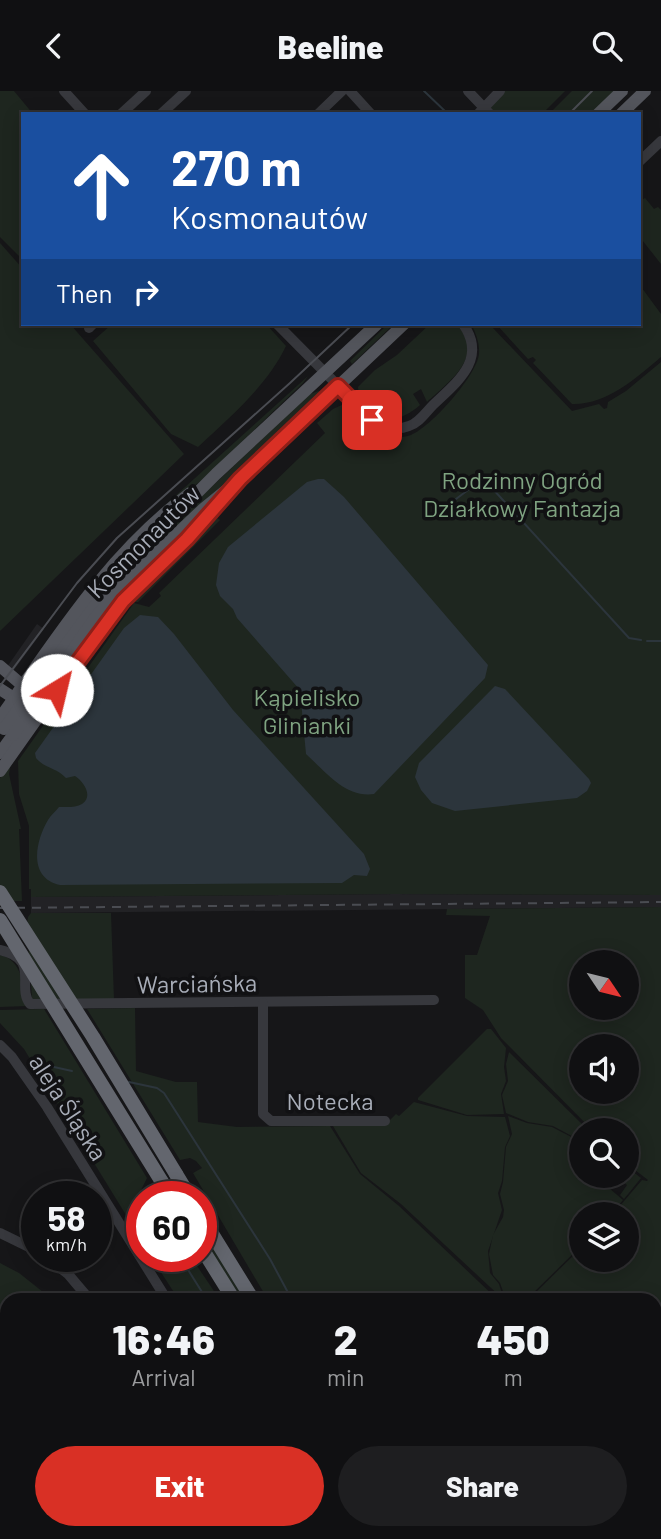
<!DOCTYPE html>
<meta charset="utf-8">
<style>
:root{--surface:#101012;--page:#1e1e20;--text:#f1f3f6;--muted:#9c9d9f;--line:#303032;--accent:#d93025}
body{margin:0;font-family:Barlow,sans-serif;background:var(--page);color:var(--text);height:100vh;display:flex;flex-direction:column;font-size:26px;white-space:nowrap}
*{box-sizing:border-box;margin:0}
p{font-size:23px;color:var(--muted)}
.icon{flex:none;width:38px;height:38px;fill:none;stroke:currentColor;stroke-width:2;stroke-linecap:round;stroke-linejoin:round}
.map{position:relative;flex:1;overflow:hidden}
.panel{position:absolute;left:0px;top:1202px;width:662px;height:247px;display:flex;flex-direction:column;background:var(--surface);border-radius:21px 21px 0 0;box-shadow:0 4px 18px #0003,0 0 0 2px var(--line)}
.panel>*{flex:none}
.hud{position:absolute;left:21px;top:21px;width:620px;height:214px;border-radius:0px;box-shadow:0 4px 18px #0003,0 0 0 2px var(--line);background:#1a4fa0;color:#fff;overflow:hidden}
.needle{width:46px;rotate:125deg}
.buttons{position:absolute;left:569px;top:859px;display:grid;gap:14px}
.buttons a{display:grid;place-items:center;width:70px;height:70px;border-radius:50%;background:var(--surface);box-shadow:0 4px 18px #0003,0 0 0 2px var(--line);font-size:35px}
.speed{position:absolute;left:21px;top:1090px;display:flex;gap:14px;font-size:35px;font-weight:700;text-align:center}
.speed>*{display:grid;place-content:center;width:91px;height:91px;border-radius:50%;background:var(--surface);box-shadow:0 4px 18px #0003,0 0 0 2px var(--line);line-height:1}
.speed small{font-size:18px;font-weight:400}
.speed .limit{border:10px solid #d22;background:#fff;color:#111}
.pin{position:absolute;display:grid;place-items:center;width:60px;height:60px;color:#fff;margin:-30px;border-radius:14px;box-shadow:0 4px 10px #0006}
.me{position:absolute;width:77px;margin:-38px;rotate:36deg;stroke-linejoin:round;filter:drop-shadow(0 0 5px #0008)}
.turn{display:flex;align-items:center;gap:24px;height:147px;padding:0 35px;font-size:32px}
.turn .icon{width:91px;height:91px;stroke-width:2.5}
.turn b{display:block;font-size:49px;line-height:60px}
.then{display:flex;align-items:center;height:66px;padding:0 35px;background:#0003;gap:14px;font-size:26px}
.eta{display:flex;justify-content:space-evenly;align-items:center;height:119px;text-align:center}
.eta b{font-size:42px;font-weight:800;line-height:49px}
.primary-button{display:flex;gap:14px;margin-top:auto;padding:14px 35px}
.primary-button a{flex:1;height:80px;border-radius:42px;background:var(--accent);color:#fff;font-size:28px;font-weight:800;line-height:80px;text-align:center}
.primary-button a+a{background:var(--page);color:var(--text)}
header{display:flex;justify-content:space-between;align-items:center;height:91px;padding:0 35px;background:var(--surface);font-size:32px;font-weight:800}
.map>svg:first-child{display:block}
.built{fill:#222225}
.green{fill:#1e261f;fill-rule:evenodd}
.water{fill:#2c353c}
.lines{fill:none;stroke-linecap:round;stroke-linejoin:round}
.stream{stroke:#2c353c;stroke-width:2}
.minor{stroke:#37383d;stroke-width:10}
.major{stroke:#53555c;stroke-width:12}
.highway{stroke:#63666e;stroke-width:14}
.tram{stroke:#4a4c52;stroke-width:2}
.rail{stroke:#4a4c52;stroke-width:2;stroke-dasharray:9 7;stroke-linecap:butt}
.major-bridge{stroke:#53555c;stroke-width:12}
.highway-bridge{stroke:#63666e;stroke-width:14}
.route-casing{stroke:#8d1f18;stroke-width:18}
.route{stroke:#d93025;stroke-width:12}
.labels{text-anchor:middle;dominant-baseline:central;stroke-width:7;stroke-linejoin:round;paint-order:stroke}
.park-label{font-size:24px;fill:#7fa381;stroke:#111113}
.street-label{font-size:24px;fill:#a8adb8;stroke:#111113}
</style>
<header><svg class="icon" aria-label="back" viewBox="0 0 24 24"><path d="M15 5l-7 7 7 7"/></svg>Beeline<svg class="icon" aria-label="search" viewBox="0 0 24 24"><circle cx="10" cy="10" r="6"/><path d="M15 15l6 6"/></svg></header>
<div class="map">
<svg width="661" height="1448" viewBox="0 0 661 1448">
<rect width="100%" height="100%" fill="#161618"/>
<g class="built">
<polygon points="37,533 44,538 14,579 7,576"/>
<polygon points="394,803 661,804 661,816 31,822 31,806"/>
<polygon points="661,1387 661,1448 609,1448 614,1442 654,1442 655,1395"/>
</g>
<g class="green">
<polygon points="0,0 14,0 33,23 23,23 23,161 19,165 0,146"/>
<polygon points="504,0 565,0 542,23 497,23 489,15"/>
<polygon points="572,0 615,0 591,23 549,23"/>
<polygon points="645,107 654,118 658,116 661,119 661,173 639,145 639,111"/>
<polygon points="0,152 23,178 23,233 70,233 184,363 0,540"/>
<path d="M639 193 661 223V266C636 287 607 314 572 313L533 272 536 269 533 266 528 268 496 233H639Z"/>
<path d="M112 233H266L286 255C267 295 230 326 198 356L171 343 93 250Z"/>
<polygon points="388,233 394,233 352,273 350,270"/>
<path d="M430 233H456C488 263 449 291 427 311L421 298 413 303 420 314C394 337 380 326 359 306L358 296 375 279 397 264Z"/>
<path d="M471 233H487L492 236 572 320 599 313 604 318 607 317 608 311 626 300 661 271V804L394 803 31 806V798H29V735L19 703 18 670 69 598 87 578 134 512 149 516 161 505 159 502 325 342 317 332 333 318 344 313C354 324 364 340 380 345 389 348 402 347 411 344 431 336 477 284 479 263 480 253 476 242 471 233Z"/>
<polygon points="308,285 303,292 202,389 166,416 164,415"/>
<polygon points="325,298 100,510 141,463 303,309 310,303"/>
<polygon points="217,427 220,429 138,511 135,511"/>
<polygon points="11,671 9,683 21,738 19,738 22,810 0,810 0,687"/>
<path d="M661 816V1353L655 1361 654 1209H528L581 1157V1169H626V1124L613 1123 642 1089 647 1090 648 1089 627 1073 626 1040 592 1039 501 947 483 919 465 907V864H477L490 825 446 824 447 818ZM581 872H626V917H581ZM581 956H626V1001H581Z"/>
<polygon points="31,822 111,822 114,909 36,910 32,908 27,834 28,826"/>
<path d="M0 864C23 869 23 896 27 915L0 916Z"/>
<polygon points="135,917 136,980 176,991 197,991 198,1031 237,1036 330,1035 360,1083 399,1115 498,1209 268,1209 193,1082 202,1077 196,1070 190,1067 180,1069 87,918"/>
<polygon points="44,918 147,1087 141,1099 142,1150 24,958 0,932 0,919"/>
<polygon points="487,938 491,938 506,957 504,976 506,990 501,1003 504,1023 467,1024 418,1009 418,1007"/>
<polygon points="509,961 588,1039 581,1040 581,1050 553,1035 528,1031 506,1022 502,1004 508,990 506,973"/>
<polygon points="414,1011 467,1025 505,1026 510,1045 505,1056 502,1090 498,1102 502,1119 488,1160 490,1182 499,1193 504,1209 401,1113 361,1082 333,1035 385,1034 396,1023 399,1025"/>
<polygon points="508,1025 527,1032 552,1036 581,1051 581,1085 606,1085 602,1091 623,1109 611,1123 581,1124 581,1155 526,1209 506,1209 500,1192 493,1184 489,1163 493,1144 503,1126 504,1119 500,1103 503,1091 506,1056 512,1043"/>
<polygon points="627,1076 641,1087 624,1108 620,1104 627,1094 617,1085 626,1085"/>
<polygon points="201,1136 246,1209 240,1209 201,1145"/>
<polygon points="151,1166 191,1166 220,1209 179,1209"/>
<polygon points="0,1172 19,1182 53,1209 7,1209 7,1398 0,1399"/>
<polygon points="110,1442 260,1442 261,1448 100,1448"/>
<polygon points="288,1442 349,1442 352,1448 289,1448"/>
<polygon points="394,1442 589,1442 584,1448 397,1448"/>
</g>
<g class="water">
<path d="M318 388H324L344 406 488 574 485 587 374 703C345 707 326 681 306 663L300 599 237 527 233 518 220 505 216 494 219 472 228 456 307 391Z"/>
<path d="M140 524 158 526 174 543 233 619 364 763 370 778 367 785 354 784 342 792 60 794C28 787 35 751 48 729 51 724 55 721 59 716 66 716 76 717 82 713 94 705 83 690 75 685L66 687C57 677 44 677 36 667L35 662 124 537Z"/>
<polygon points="495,595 505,598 589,688 591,692 587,700 577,707 455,720 432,712 421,699 415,686 419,672"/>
</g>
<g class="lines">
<g class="stream">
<polyline points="424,0 448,23"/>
<polyline points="491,396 629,547 641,549"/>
<polyline points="436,423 480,390 485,390"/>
<polyline points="647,550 661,550"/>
<polyline points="36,972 72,980"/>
<polyline points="129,991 157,997 164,1002 270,1168 292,1209"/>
<polyline points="180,1166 207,1209"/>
<polyline points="340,1442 343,1448"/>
<polyline points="411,1442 415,1448"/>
</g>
<g class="minor">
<polyline points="64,0 85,23"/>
<polyline points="350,0 371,23"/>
<polyline points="468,0 490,23"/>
<polyline points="121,23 146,0"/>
<polyline points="161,23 186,0"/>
<polyline points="318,23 342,0"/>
<polyline points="478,23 500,0"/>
<polyline points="639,71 661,50"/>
<path d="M277 233 372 329C383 336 396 340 409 335 419 332 426 321 433 314 457 291 488 268 463 233"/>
<polyline points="89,237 93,233"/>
<path d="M0 859C41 868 16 895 30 913L434 909"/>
<polyline points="263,912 263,1023 271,1030 385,1030"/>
<polyline points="0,954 12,966 47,1016 167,1209"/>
<polyline points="0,1142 37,1160"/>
<polyline points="46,1166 68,1183 90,1209"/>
<polyline points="654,1370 661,1362"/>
<polyline points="278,1442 279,1448"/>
<polyline points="59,1448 64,1442"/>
<polyline points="590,1448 595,1442"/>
</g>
<g class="major">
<polyline points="598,23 622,0"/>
<polyline points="621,23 645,0"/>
<polyline points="0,575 29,600"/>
<polyline points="48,576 88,519 126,473 216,383 377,233"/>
<polyline points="57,582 95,527 126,491 202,419 240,388 404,233"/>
<polyline points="0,598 20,611"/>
<path d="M0 627C57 546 110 461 190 402"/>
<polyline points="0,662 13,644"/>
<polyline points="0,680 94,547 123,510 187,448 216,416"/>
</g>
<g class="highway">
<polyline points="176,1083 190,1106"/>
<polyline points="162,1091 171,1106"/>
<polyline points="201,1125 253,1209"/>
<polyline points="201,1156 234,1209"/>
<polyline points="361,1442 364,1448"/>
<polyline points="379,1442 382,1448"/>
</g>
<g class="tram">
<polyline points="569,23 592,0"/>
<polyline points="0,595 77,492 117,447 290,292 353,233"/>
</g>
<polyline class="rail" points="0,817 661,811"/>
<g class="major-bridge">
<polyline points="4,638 48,576"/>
<polyline points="13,644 57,582"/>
</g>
<g class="highway-bridge">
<polyline points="0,801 93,946 176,1083"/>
<polyline points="0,829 162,1091"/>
</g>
</g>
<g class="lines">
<defs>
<polyline id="route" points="57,599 123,510 187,448 240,388 338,295 372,329"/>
</defs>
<use href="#route" class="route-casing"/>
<use href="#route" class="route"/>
</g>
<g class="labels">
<g class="park-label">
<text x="522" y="388">Rodzinny Ogród<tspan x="522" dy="28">Działkowy Fantazja</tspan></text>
<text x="307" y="605">Kąpielisko<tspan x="307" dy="28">Glinianki</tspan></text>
</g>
<g class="street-label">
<text transform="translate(143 450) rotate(-45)">Kosmonautów</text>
<text transform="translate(197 892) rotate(-1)">Warciańska</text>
<text x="330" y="1009">Notecka</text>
<text transform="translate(69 1016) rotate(57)">aleja Śląska</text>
</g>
</g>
</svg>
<div class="buttons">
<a><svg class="needle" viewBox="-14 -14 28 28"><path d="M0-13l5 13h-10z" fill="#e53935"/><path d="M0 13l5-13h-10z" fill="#9c9d9f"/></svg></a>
<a><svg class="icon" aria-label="sound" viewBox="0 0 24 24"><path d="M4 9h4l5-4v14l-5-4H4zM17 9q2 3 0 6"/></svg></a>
<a><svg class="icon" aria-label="search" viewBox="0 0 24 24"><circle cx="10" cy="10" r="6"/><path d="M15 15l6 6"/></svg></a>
<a><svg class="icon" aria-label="layers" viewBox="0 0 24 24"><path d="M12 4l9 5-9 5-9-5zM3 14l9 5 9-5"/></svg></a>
</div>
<div class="speed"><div>58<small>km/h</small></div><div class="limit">60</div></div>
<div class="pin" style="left:372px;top:329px;background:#d93025"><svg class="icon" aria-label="arrive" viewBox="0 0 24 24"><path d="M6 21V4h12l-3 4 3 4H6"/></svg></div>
<svg class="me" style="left:57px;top:599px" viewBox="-20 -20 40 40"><circle r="19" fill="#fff"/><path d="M0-13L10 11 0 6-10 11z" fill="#d93025"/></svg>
<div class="hud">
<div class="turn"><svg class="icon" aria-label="ahead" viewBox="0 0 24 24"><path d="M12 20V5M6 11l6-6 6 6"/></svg><div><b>270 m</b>Kosmonautów</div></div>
<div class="then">Then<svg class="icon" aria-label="right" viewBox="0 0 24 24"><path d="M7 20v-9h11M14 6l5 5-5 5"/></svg></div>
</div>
<section class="panel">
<div class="eta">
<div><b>16:46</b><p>Arrival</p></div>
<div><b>2</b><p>min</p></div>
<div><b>450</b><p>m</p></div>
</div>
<div class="primary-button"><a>Exit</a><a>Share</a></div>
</section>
</div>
